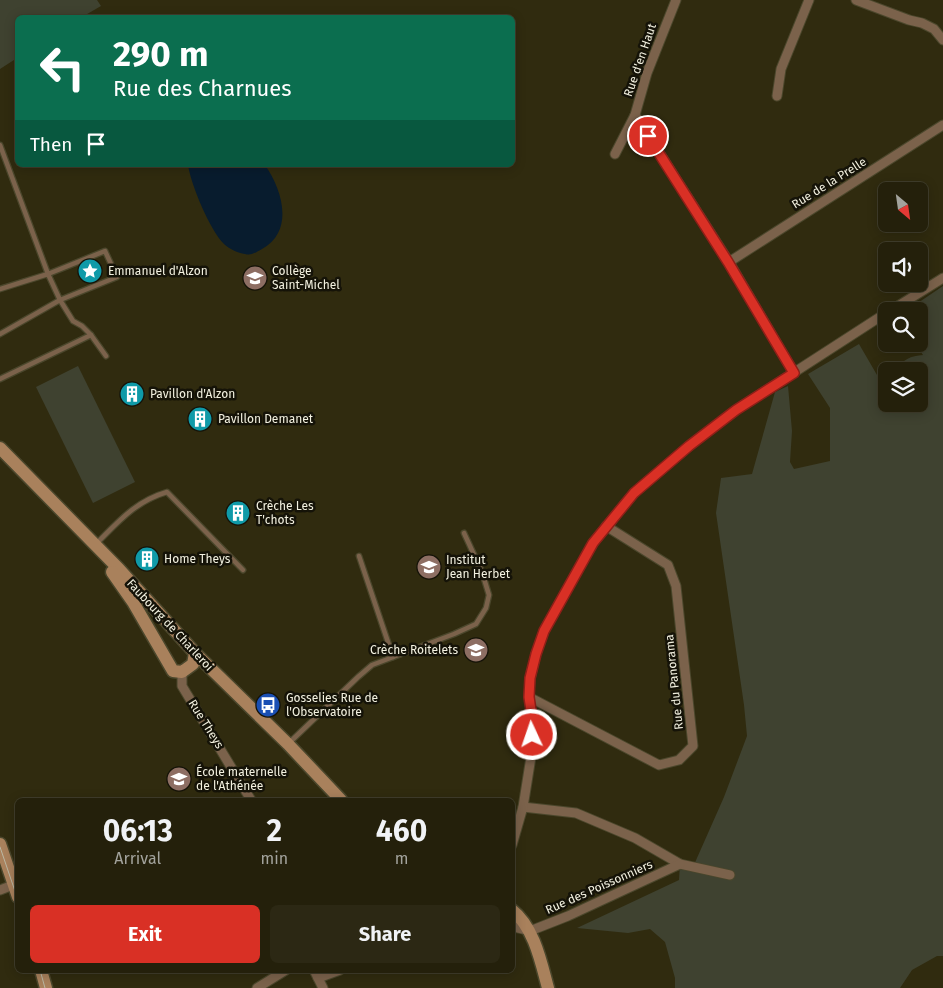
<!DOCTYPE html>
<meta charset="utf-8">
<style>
:root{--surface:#24200b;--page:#2c2814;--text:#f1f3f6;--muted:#a3a39d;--line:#413e2c;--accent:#d93025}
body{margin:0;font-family:"Fira Sans",sans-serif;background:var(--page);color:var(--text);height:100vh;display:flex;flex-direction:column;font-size:19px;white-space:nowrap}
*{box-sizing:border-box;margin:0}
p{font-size:16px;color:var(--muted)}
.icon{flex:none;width:28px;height:28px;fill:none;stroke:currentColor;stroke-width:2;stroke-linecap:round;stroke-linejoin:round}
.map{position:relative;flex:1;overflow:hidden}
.drawer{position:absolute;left:15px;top:798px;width:500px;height:175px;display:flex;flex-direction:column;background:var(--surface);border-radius:8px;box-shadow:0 2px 12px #0003,0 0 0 1px var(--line)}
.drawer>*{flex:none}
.hud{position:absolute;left:15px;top:15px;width:500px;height:152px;border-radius:8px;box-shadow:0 2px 12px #0003,0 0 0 1px var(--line);background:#0b6e4f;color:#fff;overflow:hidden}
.needle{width:32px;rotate:151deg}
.controls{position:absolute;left:878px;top:182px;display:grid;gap:10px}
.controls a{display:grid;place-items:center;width:50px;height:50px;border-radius:8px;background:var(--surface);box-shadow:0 2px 12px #0003,0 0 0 1px var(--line);font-size:25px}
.pin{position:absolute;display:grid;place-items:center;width:42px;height:42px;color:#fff;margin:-21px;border:2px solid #fff;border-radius:50%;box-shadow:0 1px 5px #0007}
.me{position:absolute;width:55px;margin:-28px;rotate:357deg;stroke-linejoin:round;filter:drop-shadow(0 0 4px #0008)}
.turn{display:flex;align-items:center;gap:18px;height:105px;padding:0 15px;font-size:22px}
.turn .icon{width:65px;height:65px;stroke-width:2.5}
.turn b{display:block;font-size:35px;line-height:42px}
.then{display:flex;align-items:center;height:48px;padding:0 15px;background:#0003;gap:10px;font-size:19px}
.eta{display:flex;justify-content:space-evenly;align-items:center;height:85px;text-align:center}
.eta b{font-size:30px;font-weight:700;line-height:35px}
.primary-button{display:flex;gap:10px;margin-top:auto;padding:10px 15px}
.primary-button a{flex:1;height:58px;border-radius:8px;background:var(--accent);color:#fff;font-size:20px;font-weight:700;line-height:58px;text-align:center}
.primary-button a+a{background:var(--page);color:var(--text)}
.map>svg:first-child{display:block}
.green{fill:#3f4230}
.water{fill:#081c2e}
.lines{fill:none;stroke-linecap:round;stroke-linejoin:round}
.service-casing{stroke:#4b472c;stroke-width:7}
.minor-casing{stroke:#4b472c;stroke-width:11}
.secondary-casing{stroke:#4b472c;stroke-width:15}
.service{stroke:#7b624b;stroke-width:4.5}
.minor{stroke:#7b624b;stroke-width:9}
.secondary{stroke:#a9815c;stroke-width:12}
.tram{stroke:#bbb8a4;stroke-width:1}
.route-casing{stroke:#8d1f18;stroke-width:12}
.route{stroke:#d93025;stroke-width:9}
.labels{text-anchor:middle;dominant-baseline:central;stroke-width:5;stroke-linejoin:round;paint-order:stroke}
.street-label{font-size:12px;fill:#f3f1e0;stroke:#151308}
.poi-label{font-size:12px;fill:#f3f1e0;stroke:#151308;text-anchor:start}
</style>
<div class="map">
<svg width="943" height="988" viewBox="0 0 943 988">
<rect width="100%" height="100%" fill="#302b0f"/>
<g class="green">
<polygon points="0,0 97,0 101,6 82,17 18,18 17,58 0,69"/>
<path d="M943 286V956H937L912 970 900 988H675V978L665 942 650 929 628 933 577 928 679 880 680 864 693 867 724 797 747 736 744 705 716 513 721 478 752 474 775 392 788 386 792 431 790 462 794 469 830 461V408L808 374 859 344 884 387 886 386V404H919V371H896C902 359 911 356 923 355L916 344H919V311H906Z"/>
<polygon points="78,366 135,482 93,503 36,387"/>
</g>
<path class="water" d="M188 165H265C282 189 295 231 262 249 256 252 252 256 245 254 238 253 229 249 224 244 210 230 191 185 188 165Z"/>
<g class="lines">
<defs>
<g id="service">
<polyline points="0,145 48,274 105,251 117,277 60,300 73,321 82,326 91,335 106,356"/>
<polyline points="0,289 48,274 60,300 0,334"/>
<polyline points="0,379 91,335"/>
<path d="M97 543C119 521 136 501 167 492L243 570"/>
<polyline points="359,556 393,657"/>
<polyline points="289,743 358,677 372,665 454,634 476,624 486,608 489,595 482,572 464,533"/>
</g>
<g id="minor">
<polyline points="856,0 909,20 922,23 934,29 943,40"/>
<polyline points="777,96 781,69 809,0"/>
<polyline points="635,115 729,262 794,373"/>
<polyline points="615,154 635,115 647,73 676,0"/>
<polyline points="729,262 943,125"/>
<polyline points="890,311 943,278"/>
<polyline points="182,672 182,686 251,800"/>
<polyline points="529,697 659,765 679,760 693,746 676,586 668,565 606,526"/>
<polyline points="523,807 576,813 635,838 680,864 730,875"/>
<polyline points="512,845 523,807 531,757 533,724 529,697 530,679 536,654 544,631 593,543 634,493 689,446 736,410 886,313"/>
<polyline points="0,890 13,885"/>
<polyline points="512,923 518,928 527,930 535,929 568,916 680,864"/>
<polyline points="314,970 323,988"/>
<polyline points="318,978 340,970"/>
<polyline points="257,988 286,970"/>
</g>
<g id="secondary">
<polyline points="0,448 119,569 195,653 288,744 341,800"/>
<polyline points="112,572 133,602 173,671 182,672 193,664 195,653"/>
<polyline points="0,844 18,897"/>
<path d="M512 910C534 927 541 962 548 988"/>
<polyline points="41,970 46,988"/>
</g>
</defs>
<use href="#service" class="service-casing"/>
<use href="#minor" class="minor-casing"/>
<use href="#secondary" class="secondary-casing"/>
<use href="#service" class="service"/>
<use href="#minor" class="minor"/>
<use href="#secondary" class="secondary"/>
<g class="tram">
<polyline points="0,847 18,900"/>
<polyline points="40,970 45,988"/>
</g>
</g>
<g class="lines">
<defs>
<polyline id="route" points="532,735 533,724 529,697 530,678 536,654 544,631 593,543 634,493 689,446 736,410 794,373 728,262 648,136"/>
</defs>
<use href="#route" class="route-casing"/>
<use href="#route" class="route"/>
</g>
<defs>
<symbol id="sight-disc" viewBox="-11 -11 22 22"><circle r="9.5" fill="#0f9aa8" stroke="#151308"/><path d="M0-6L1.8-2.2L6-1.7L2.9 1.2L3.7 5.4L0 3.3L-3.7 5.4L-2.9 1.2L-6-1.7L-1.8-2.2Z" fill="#fff"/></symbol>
<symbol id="school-disc" viewBox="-11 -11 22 22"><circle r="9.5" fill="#8d6e63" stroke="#151308"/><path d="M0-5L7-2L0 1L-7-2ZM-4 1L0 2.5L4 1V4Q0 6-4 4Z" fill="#fff"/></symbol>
<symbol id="building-disc" viewBox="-11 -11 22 22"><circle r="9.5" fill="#0f9aa8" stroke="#151308"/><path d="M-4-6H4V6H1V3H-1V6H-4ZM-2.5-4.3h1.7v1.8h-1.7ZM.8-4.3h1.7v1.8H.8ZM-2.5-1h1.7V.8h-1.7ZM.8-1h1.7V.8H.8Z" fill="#fff"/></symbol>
<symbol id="bus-disc" viewBox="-11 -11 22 22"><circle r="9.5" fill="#1a4fb4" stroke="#151308"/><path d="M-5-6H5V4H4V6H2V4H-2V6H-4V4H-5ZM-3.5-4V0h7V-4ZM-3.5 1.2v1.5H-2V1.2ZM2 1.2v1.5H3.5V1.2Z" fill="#fff"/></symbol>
</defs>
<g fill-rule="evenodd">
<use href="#sight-disc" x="76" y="257" width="28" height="28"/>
<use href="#school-disc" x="241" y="264" width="28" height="28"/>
<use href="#building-disc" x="118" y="380" width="28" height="28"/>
<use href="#building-disc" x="186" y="405" width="28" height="28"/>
<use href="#building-disc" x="224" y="499" width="28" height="28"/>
<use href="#building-disc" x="133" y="545" width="28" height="28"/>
<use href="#school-disc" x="415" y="553" width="28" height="28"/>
<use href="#school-disc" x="462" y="636" width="28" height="28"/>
<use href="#bus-disc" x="254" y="691" width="28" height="28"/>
<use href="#school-disc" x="165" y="765" width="28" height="28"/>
</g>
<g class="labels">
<g class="street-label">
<text transform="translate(640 60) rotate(-71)">Rue d'en Haut</text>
<text transform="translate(829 183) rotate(-32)">Rue de la Prelle</text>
<text transform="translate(170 625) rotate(47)">Faubourg de Charleroi</text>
<text transform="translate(674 682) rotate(-96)">Rue du Panorama</text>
<text transform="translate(206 724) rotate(58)">Rue Theys</text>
<text transform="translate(599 887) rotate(-24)">Rue des Poissonniers</text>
</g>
<g class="poi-label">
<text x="108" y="271">Emmanuel d'Alzon</text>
<text x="272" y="271">Collège<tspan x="272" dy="14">Saint-Michel</tspan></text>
<text x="150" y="394">Pavillon d'Alzon</text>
<text x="218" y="419">Pavillon Demanet</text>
<text x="256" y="506">Crèche Les<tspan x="256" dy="14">T'chots</tspan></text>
<text x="164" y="559">Home Theys</text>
<text x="446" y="560">Institut<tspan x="446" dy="14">Jean Herbet</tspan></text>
<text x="458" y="650" text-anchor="end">Crèche Roitelets</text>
<text x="286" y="698">Gosselies Rue de<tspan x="286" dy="14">l'Observatoire</tspan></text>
<text x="196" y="772">École maternelle<tspan x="196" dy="14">de l'Athénée</tspan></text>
</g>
</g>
</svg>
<div class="controls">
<a><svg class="needle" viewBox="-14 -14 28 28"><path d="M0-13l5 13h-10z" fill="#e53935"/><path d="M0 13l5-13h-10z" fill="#a3a39d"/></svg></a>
<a><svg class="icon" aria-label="sound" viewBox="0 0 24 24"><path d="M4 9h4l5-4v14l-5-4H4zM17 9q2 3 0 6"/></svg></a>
<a><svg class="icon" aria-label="search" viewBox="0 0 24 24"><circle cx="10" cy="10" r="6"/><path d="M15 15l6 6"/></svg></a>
<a><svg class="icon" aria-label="layers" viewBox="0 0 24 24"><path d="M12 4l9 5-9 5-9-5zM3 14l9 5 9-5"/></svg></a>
</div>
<div class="pin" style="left:648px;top:136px;background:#d93025"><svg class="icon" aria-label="arrive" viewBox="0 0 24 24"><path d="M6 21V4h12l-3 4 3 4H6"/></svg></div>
<svg class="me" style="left:532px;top:735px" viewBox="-20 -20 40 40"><circle r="17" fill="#d93025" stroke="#fff" stroke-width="3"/><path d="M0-11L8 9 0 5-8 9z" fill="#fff"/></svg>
<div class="hud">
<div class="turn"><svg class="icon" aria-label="left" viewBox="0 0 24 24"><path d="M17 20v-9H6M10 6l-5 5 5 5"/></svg><div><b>290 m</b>Rue des Charnues</div></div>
<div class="then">Then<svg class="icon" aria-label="arrive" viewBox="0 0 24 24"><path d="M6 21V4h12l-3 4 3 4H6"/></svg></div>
</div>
<section class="drawer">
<div class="eta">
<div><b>06:13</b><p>Arrival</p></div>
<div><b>2</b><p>min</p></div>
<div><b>460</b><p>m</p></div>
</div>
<div class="primary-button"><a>Exit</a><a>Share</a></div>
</section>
</div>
